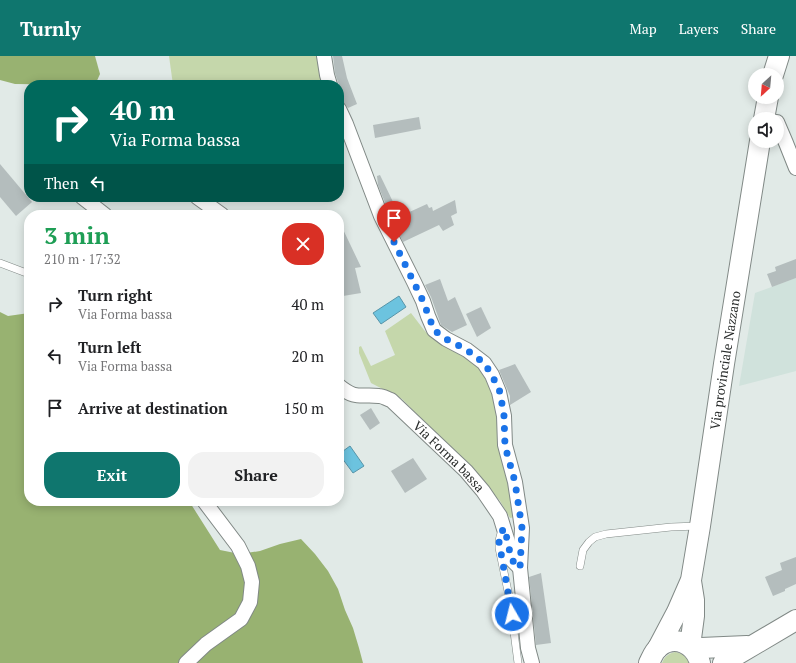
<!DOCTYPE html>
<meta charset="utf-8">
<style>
:root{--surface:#fff;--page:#f2f2f2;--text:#202124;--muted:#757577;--accent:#0f766e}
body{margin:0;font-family:"PT Serif",serif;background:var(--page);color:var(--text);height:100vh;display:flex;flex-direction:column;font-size:15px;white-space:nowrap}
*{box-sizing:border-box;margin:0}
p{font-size:13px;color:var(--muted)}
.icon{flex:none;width:22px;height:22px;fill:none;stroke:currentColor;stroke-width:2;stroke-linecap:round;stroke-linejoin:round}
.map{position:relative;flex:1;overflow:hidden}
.drawer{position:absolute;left:24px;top:154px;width:320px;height:296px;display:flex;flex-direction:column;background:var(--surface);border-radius:16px;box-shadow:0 2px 10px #0003}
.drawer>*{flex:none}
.guide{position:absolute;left:24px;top:24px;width:320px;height:122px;border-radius:16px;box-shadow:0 2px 10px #0003;background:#00695c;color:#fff;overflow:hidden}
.needle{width:26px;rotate:206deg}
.controls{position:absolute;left:748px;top:12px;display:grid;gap:8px}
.controls a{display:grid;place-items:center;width:36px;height:36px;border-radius:50%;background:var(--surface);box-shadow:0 2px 10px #0003;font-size:20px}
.pin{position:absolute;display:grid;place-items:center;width:34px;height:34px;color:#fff;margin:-41px -17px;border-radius:50% 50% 50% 0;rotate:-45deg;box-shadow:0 0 4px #0007}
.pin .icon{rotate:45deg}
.me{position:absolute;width:44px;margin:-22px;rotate:352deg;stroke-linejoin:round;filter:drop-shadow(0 0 3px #0008)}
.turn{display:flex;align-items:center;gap:14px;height:84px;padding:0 20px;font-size:18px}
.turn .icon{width:52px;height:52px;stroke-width:2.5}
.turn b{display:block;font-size:28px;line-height:34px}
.then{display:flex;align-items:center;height:38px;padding:0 20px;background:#0003;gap:8px;font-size:15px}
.round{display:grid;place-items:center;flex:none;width:42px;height:42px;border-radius:16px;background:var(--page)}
.head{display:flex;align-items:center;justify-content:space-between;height:68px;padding:0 20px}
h1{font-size:24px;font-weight:700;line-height:30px;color:#1e9e55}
.button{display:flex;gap:8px;margin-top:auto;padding:8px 20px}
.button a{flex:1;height:46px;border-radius:16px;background:var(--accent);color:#fff;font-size:16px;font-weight:700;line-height:46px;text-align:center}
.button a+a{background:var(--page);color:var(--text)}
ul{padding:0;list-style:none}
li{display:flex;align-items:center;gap:12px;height:52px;padding:0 20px}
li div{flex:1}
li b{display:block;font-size:15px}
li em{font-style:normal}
header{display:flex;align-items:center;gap:24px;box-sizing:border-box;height:56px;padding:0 20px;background:var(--accent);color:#fff}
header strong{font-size:19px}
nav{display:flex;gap:22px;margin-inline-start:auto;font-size:14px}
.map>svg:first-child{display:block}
.built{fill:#d0e2dc}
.green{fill:#c5d7ab}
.forest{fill:#98b271}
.water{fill:#6cc3df;stroke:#5895a9}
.building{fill:#b4bdbd}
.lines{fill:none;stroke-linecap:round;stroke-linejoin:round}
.lane-casing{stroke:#818986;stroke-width:8}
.street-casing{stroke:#818986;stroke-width:16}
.secondary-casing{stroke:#818986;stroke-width:22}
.lane{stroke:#fff;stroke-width:7}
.street{stroke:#fff;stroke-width:14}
.secondary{stroke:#fff;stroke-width:20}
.route{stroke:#1a73e8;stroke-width:7;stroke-dasharray:0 12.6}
.labels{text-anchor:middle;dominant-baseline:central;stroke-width:3.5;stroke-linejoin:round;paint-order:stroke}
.street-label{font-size:13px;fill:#282b2a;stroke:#eef7f4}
</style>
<header>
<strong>Turnly</strong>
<nav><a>Map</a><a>Layers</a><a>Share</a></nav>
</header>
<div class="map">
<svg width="796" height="607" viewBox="0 0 796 607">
<rect width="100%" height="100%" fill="#e1eae7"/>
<polygon class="built" points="796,222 796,315 739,330 755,237"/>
<g class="green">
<polygon points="169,0 318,0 324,29 173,29"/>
<polygon points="411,257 424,274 431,281 464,297 481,313 495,345 496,361 502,402 515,461 510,462 500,445 489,433 402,343 371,327 359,297 359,291 361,290 371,310 395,299 385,275"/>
<path d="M675 596C682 597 686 600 689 607H662C665 600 668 598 675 596Z"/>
</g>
<g class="forest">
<polygon points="0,0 95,0 100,18 95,29 15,28 0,24"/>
<polygon points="0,256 8,260 29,257 29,445 189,445 220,494 240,498 260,495 280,488 301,483 315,498 328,515 338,533 345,554 353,572 359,592 363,607 0,607"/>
</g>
<g class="water">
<polygon points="399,240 406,251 381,268 373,257"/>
<polygon points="350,390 364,410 353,417 339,398"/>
</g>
<g class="building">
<polygon points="333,0 342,0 347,22 357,48 348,52 346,49 343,46 339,36 339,29 335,17"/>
<polygon points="419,61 421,73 375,82 373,69"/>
<polygon points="0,108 32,146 16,160 0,141"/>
<polygon points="380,119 395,150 399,148 405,158 427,148 429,152 432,151 433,155 455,144 457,157 451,160 454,169 443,175 439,169 403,186 389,157 378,129 377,120"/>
<polygon points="339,165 361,211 355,212 361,237 343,240 342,237 339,238"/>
<polygon points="796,203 796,222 772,231 767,218 776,215 775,211"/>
<polygon points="440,223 448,245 455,241 467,269 452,276 441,269 431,241 425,229"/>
<polygon points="481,251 491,272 477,281 466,258"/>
<polygon points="515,308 531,336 510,349 510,340 499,314"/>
<polygon points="371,352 380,367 370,374 360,359"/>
<polygon points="413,402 427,423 405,437 391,415"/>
<polygon points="796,501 796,528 785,533 785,535 773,540 765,521 782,514 780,507"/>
<polygon points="541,517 551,587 536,589 529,521"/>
</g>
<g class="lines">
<defs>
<g id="lane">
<polyline points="0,207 29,218"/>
<path d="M503 474C499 480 499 485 499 492L510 545 518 607"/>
<polyline points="580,510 583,494 589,486 595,481 606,478 671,471 698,470"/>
</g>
<g id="street">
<polyline points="324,0 327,19 330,29"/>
<polyline points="339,53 346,68 381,160 414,226 423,245 428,260 434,274 446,283 467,294 484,307 492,319 499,336 504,360 505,389 515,426 522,472 520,512 528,592 532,607"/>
<polyline points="777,66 786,87 796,112"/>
<polyline points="82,141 105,159"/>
<polyline points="197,141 222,159"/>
<path id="s1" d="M339 330C356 344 360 338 379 340 383 340 387 343 391 344L466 415 483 435 500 460 508 486 511 503 520 512"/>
<polyline points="186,607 206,588 241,563 250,546 252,526 248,510 238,490 204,445"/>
</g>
<g id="secondary">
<polyline points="773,19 779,0"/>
<polyline points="764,63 768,41"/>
<polyline points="690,590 694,560 694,544 691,525"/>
<polyline points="690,590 701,592 747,590"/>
<path id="s2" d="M658 592 677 556 691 524 700 470 724 308 760 85"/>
<path d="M649 607C652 601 654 595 659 591 675 578 695 588 700 607"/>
<polyline points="723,607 796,564"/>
</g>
</defs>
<use href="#lane" class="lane-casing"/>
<use href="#street" class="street-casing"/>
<use href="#secondary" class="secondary-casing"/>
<use href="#lane" class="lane"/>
<use href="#street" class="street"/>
<use href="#secondary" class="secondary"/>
</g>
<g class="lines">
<polyline class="route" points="394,186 423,245 434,274 446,283 467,294 484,307 492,319 500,336 504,360 505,390 515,426 522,472 520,512 511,503 508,486 504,472 500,479 499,486 512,558"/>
</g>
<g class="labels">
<g class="street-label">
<text stroke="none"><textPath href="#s2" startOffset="298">Via provinciale Nazzano</textPath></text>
<text stroke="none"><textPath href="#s1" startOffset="136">Via Forma bassa</textPath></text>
</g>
</g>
</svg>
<div class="controls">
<a><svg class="needle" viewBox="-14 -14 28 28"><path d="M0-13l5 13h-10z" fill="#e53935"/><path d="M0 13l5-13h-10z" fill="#757577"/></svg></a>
<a><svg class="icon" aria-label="sound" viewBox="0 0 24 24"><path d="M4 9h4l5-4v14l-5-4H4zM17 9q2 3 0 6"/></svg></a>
</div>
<div class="pin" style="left:394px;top:186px;background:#d93025"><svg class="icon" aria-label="arrive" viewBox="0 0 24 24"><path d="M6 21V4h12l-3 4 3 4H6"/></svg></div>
<svg class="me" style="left:512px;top:558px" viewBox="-20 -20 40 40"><circle r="17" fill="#1a73e8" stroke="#fff" stroke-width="3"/><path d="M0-11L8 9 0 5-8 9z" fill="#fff"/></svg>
<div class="guide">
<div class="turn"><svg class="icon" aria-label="right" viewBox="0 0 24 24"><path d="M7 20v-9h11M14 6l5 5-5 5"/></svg><div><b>40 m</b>Via Forma bassa</div></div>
<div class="then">Then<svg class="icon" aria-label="left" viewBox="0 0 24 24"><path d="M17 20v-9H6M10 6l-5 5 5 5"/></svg></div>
</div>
<section class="drawer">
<div class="head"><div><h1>3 min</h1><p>210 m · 17:32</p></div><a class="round" style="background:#d93025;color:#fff"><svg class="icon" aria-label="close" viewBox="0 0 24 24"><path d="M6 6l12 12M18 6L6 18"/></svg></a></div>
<ul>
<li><svg class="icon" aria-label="right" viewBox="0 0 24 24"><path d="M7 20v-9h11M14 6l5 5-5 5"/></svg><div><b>Turn right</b><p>Via Forma bassa</p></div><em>40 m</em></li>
<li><svg class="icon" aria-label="left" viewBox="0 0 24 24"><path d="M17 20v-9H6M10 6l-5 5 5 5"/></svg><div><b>Turn left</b><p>Via Forma bassa</p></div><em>20 m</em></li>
<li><svg class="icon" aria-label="arrive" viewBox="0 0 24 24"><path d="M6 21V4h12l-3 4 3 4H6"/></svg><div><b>Arrive at destination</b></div><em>150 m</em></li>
</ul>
<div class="button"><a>Exit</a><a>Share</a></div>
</section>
</div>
